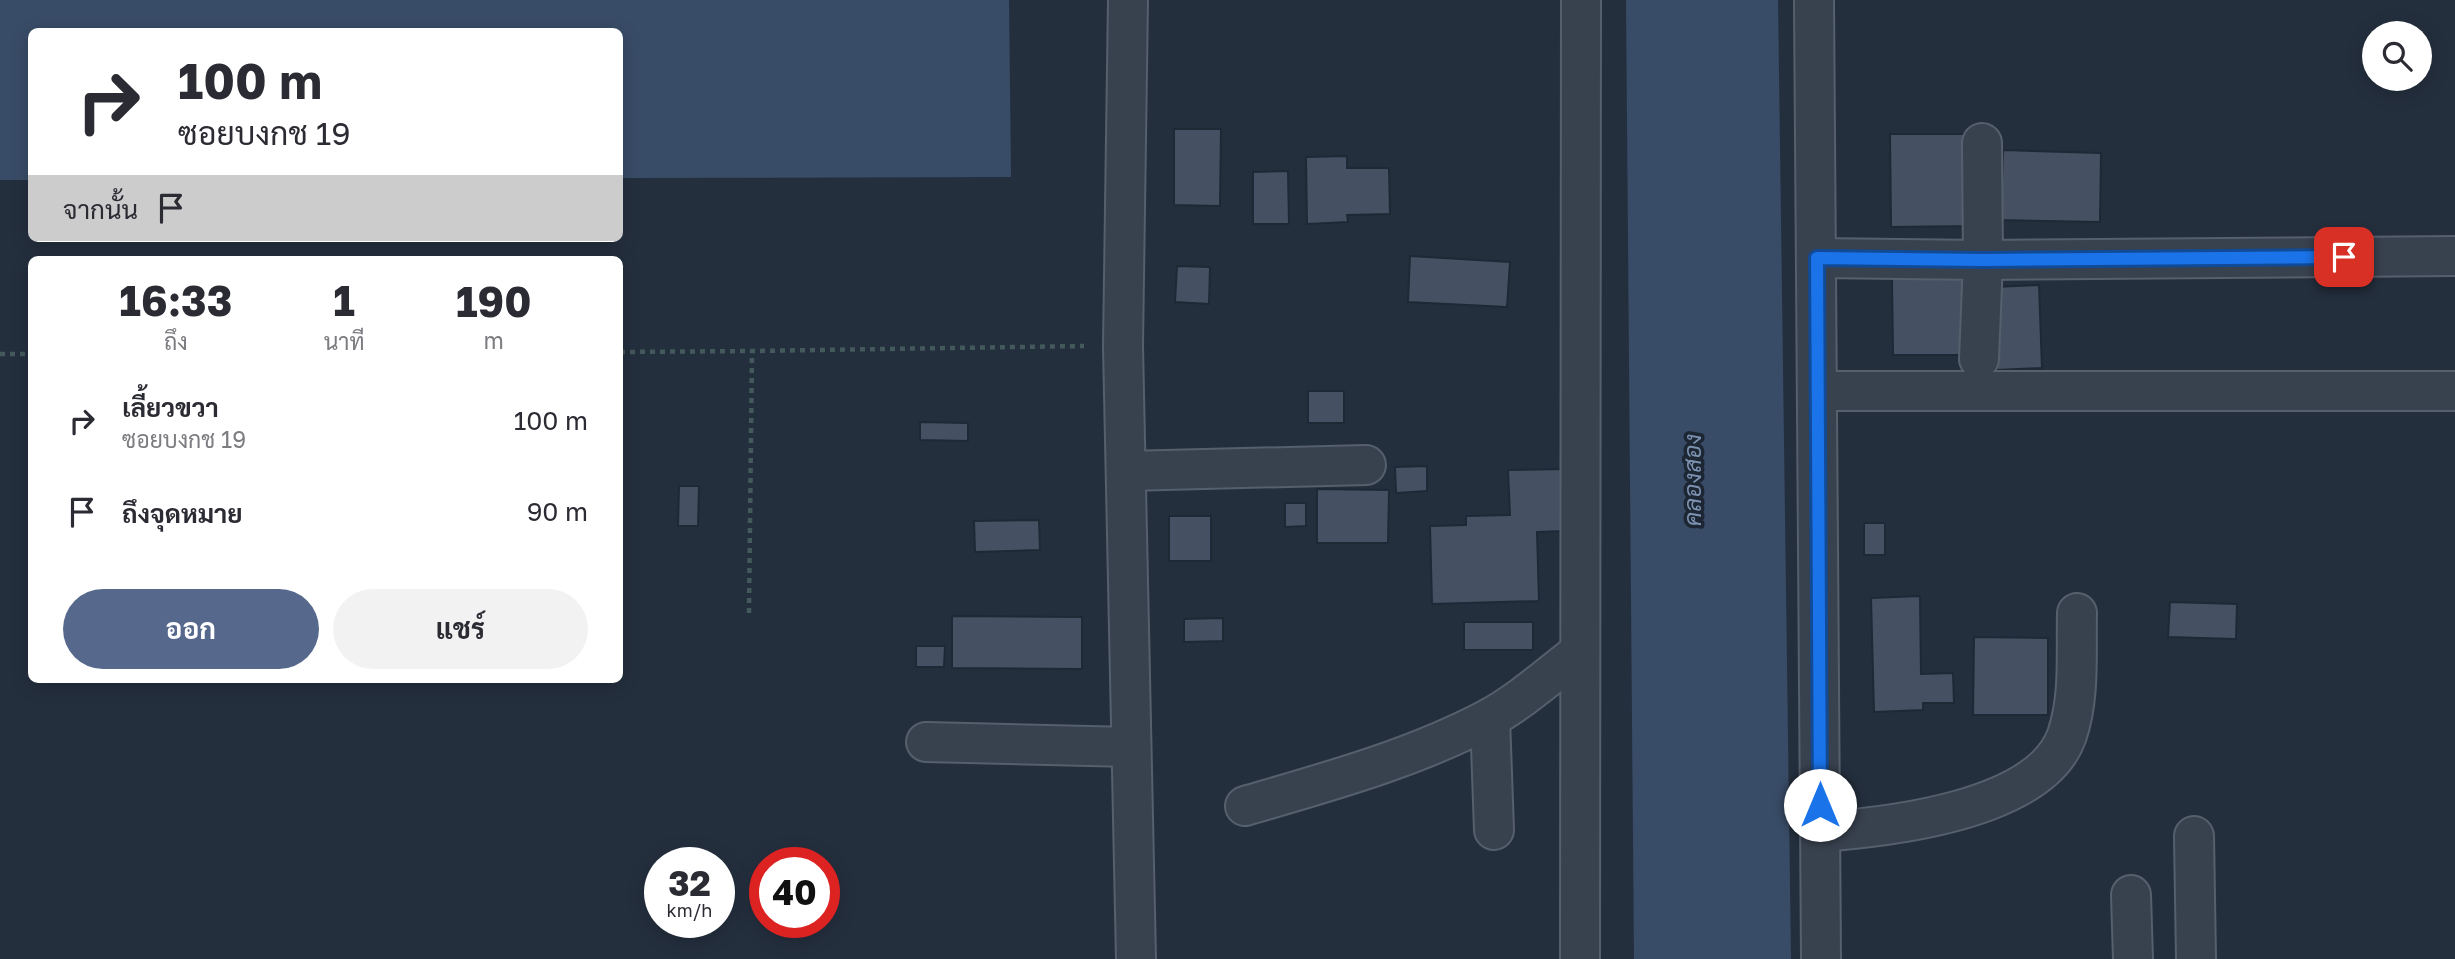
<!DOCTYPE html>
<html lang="th">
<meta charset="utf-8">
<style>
:root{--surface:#fff;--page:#f2f2f3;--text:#2b2b33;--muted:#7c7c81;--accent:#56698c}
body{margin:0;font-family:"Golos Text",Sarabun,sans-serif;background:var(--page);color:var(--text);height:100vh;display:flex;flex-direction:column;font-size:26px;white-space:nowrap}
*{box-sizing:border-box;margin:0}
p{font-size:23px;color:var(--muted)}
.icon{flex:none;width:38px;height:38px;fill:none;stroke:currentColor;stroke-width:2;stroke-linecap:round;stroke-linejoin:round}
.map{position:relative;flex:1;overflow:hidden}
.panel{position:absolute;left:28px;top:256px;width:595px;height:427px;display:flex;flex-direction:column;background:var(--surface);border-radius:10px;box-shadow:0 4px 18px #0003}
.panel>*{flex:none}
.banner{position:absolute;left:28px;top:28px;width:595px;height:214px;border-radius:10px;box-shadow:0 4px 18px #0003;background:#fff;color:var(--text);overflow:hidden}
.tools{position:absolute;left:2362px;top:21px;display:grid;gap:14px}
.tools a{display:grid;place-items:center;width:70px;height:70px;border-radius:50%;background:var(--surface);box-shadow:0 4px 18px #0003;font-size:35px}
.speed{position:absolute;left:644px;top:847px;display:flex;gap:14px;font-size:35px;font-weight:700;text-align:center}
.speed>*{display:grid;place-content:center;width:91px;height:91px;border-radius:50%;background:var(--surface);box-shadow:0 4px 18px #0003;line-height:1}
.speed small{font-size:18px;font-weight:400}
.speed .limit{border:10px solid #d22;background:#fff;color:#111}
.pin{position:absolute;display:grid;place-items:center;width:60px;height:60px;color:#fff;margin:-30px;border-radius:14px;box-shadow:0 4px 10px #0006}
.me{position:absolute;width:77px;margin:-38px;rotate:0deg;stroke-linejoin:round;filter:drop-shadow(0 0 5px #0008)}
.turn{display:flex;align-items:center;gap:24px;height:147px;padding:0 35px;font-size:32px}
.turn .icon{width:91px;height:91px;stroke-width:2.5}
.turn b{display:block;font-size:49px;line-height:60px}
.then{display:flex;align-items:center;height:66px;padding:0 35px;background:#0003;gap:14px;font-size:26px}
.eta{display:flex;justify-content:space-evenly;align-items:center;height:119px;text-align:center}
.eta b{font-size:42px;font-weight:700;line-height:49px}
.cta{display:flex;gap:14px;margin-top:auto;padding:14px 35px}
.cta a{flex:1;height:80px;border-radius:42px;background:var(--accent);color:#fff;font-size:28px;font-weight:700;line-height:80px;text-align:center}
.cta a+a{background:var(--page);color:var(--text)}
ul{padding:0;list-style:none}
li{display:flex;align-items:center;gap:21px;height:91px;padding:0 35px}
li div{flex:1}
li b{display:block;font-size:26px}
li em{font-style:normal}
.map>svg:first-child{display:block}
.water{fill:#394c67}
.building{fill:#455162;stroke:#1f2835;stroke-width:2}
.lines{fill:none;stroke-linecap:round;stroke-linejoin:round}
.minor-casing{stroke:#565f6c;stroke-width:42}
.path{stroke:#44595c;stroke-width:4.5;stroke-dasharray:5 5;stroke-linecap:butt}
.minor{stroke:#38414e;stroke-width:38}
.route-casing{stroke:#114b97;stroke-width:18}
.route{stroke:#1a73e8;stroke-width:12}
.labels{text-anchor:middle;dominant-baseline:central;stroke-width:7;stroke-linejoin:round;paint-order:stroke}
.water-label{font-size:24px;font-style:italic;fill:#7c92b1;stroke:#1d2633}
</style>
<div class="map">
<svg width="2455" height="959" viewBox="0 0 2455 959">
<rect width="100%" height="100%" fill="#242f3e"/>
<g class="water">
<polygon points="0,0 1009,0 1011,177 620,178 620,32 32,32 31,180 0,180"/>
<polygon points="1626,0 1778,0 1791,959 1634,959"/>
</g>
<g class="building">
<polygon points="1174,129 1221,129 1220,206 1174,205"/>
<polygon points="1890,134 1972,134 1972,226 1891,227"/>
<polygon points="2003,150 2101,153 2100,222 2001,220"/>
<polygon points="1347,156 1347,168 1389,168 1390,214 1347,215 1348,222 1307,224 1306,157"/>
<polygon points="1288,171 1289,224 1253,224 1253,172"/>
<polygon points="1410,256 1510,262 1507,307 1408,302"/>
<polygon points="1177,266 1210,267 1209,304 1175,302"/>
<polygon points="1972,277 1973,355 1893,355 1892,278"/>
<polygon points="2039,285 2042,368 1997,370 1994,287"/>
<rect x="1308" y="391" width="36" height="32"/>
<polygon points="920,422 968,423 968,441 920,440"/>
<polygon points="1427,466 1427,491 1396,493 1395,467"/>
<polygon points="1564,469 1566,531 1537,532 1539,601 1432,604 1430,526 1466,525 1466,516 1510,515 1508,470"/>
<polygon points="679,486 699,486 698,526 678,526"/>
<polygon points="1317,489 1389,490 1388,543 1317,543"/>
<polygon points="1285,503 1306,503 1306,526 1285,527"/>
<rect x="1169" y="516" width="42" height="45"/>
<polygon points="1039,520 1040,550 975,552 974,521"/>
<rect x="1864" y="523" width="21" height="32"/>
<polygon points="1920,596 1921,674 1953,673 1954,703 1923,703 1923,710 1874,712 1871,598"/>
<polygon points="2170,602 2237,604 2236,639 2168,637"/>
<polygon points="952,616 1082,617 1082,669 952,668"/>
<polygon points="1223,618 1223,641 1184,642 1184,619"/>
<rect x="1464" y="622" width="69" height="28"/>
<polygon points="1974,637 2048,638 2048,715 1973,715"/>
<polygon points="916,646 945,646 944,667 916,667"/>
</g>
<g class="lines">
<defs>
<g id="minor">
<polyline points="1128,0 1123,346 1136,959"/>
<polyline points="1814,0 1821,959"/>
<polyline points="1817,258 1983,260 2455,256"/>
<polyline points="1979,359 1983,260 1982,143"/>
<polyline points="1818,391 2455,391"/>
<polyline points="1126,471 1366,465"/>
<polyline points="1490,718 1494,830"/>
<polyline points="926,742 1131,747"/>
<path d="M1245 806C1327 782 1412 759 1488 719 1520 702 1551 674 1580 652"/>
<path d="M1820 832C1888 827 2041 811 2067 735 2080 697 2076 653 2077 613"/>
<polyline points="2194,836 2196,959"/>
<polyline points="2131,895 2133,959"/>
<polyline points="1580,959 1581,0"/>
</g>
</defs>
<use href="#minor" class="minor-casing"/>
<g class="path">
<polyline points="620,352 752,351"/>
<polyline points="0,354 32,354"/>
<polyline points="749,613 752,351 1084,346"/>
</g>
<use href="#minor" class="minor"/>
</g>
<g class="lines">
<defs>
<polyline id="route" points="1820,805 1817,258 1983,260 2344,257"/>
</defs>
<use href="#route" class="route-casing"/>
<use href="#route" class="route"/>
</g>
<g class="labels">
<g class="water-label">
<text transform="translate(1691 480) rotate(-90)">คลองสอง</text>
</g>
</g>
</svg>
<div class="tools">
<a><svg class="icon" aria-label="search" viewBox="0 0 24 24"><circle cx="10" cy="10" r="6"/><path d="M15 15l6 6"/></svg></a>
</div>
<div class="speed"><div>32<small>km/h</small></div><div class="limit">40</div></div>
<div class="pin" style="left:2344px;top:257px;background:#d93025"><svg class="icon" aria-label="arrive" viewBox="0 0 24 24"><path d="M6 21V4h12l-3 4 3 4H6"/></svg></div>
<svg class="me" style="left:1820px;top:805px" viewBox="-20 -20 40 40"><circle r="19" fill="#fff"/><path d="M0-13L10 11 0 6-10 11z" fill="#1a73e8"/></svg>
<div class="banner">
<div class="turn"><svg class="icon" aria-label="right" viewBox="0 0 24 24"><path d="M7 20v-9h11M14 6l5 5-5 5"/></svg><div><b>100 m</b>ซอยบงกช 19</div></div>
<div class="then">จากนั้น<svg class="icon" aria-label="arrive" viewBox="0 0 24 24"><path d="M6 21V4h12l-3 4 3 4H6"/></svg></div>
</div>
<section class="panel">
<div class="eta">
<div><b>16:33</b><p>ถึง</p></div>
<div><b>1</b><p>นาที</p></div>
<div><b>190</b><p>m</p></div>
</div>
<ul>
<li><svg class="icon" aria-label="right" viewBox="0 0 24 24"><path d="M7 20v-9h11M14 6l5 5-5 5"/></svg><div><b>เลี้ยวขวา</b><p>ซอยบงกช 19</p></div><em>100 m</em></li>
<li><svg class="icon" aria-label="arrive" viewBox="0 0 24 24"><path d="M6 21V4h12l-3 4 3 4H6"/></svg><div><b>ถึงจุดหมาย</b></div><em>90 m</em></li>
</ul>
<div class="cta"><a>ออก</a><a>แชร์</a></div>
</section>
</div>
